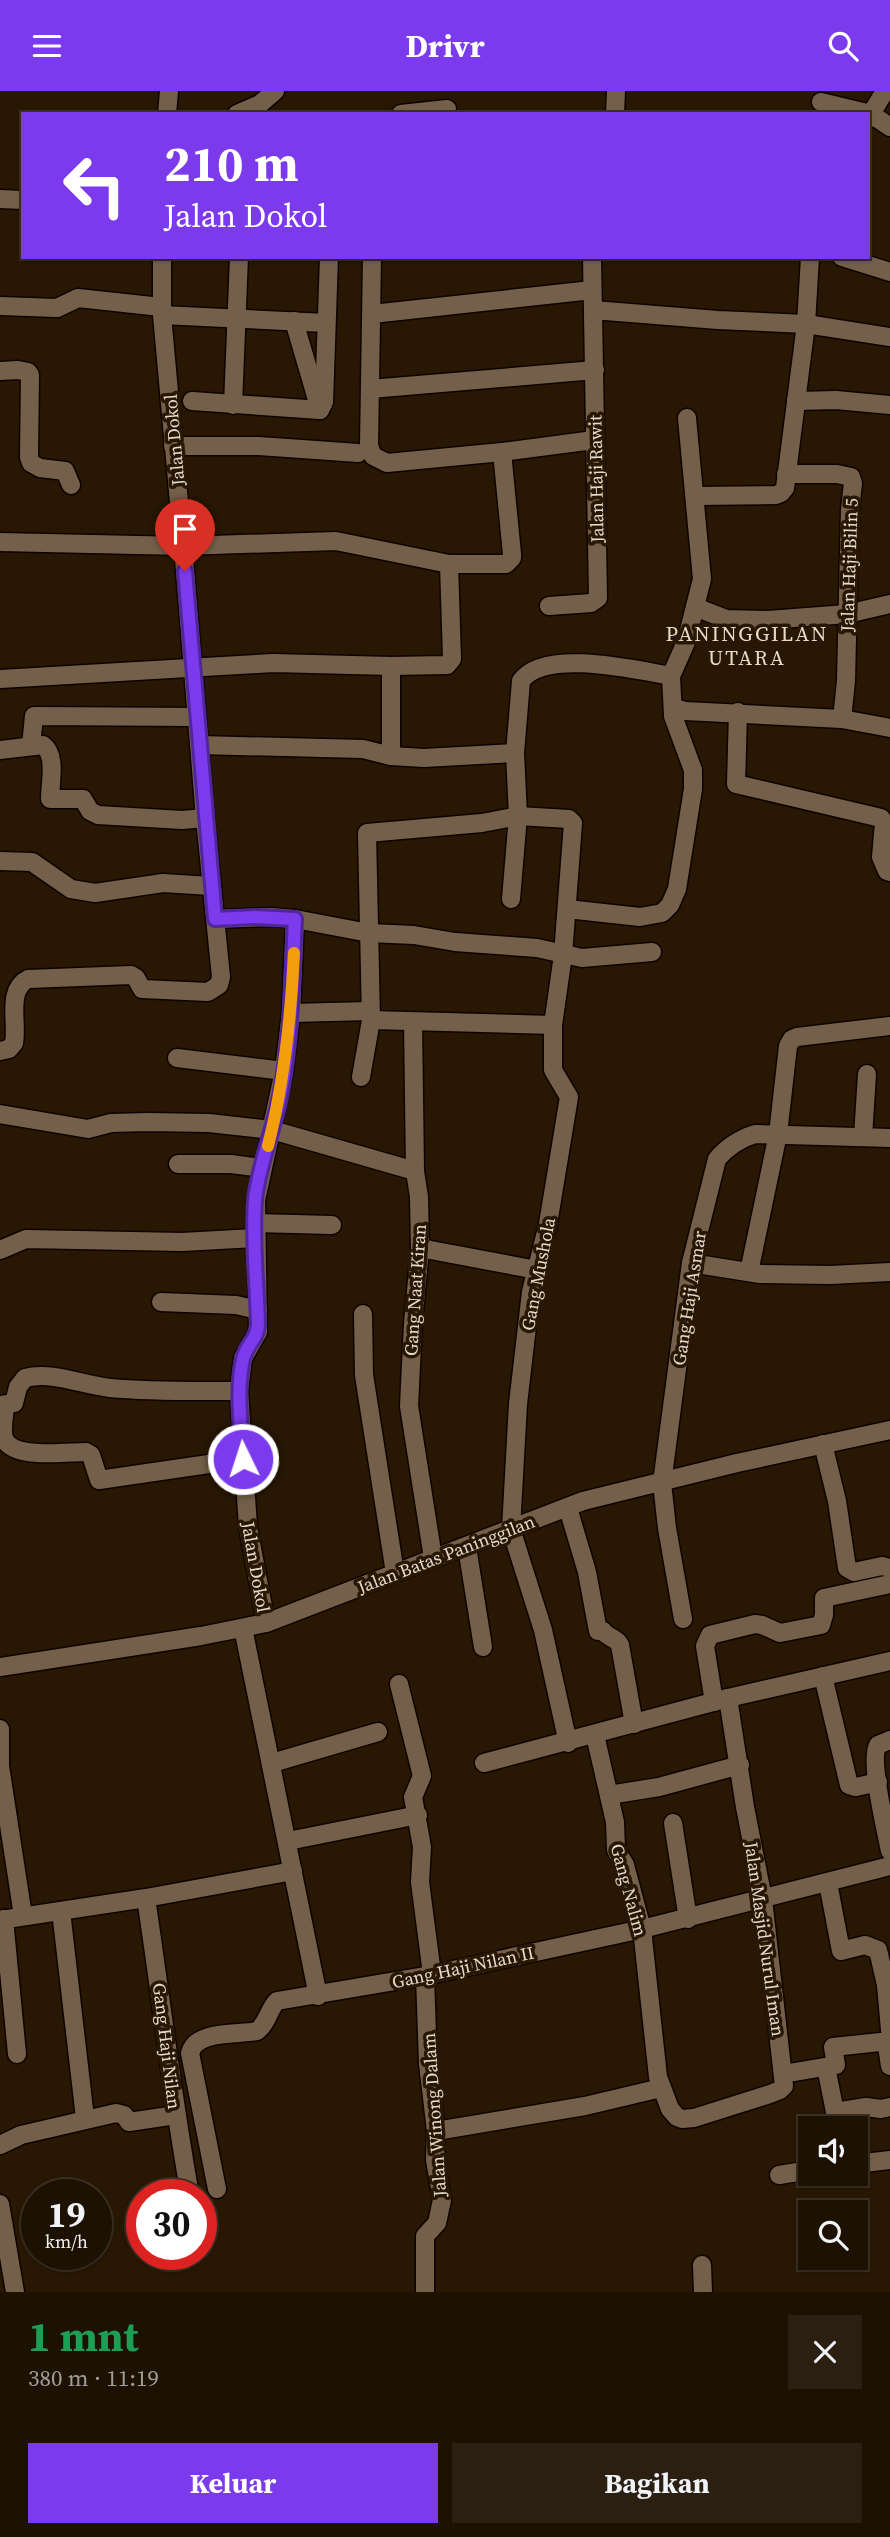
<!DOCTYPE html>
<html lang="id">
<meta charset="utf-8">
<style>
:root{--surface:#1d1102;--page:#2a1f11;--text:#f1f3f6;--muted:#a09d99;--line:#3b3124;--accent:#7c3aed}
body{margin:0;font-family:"Source Serif 4",serif;background:var(--page);color:var(--text);height:100vh;display:flex;flex-direction:column;font-size:26px;white-space:nowrap}
*{box-sizing:border-box;margin:0}
p{font-size:23px;color:var(--muted)}
.icon{flex:none;width:38px;height:38px;fill:none;stroke:currentColor;stroke-width:2;stroke-linecap:round;stroke-linejoin:round}
.map{position:relative;height:2201px;overflow:hidden}
.sheet{display:flex;flex-direction:column;background:var(--surface);flex:1}
.sheet>*{flex:none}
.hud{position:absolute;left:21px;top:21px;width:849px;height:147px;border-radius:0px;box-shadow:0 2px 5px #0004,0 0 0 2px var(--line);background:#7c3aed;color:#fff;overflow:hidden}
.fabs{position:absolute;left:798px;top:2025px;display:grid;gap:14px}
.fabs a{display:grid;place-items:center;width:70px;height:70px;border-radius:0px;background:var(--surface);box-shadow:0 2px 5px #0004,0 0 0 2px var(--line);font-size:35px}
.speed{position:absolute;left:21px;top:2088px;display:flex;gap:14px;font-size:35px;font-weight:700;text-align:center}
.speed>*{display:grid;place-content:center;width:91px;height:91px;border-radius:50%;background:var(--surface);box-shadow:0 2px 5px #0004,0 0 0 2px var(--line);line-height:1}
.speed small{font-size:18px;font-weight:400}
.speed .limit{border:10px solid #d22;background:#fff;color:#111}
.pin{position:absolute;display:grid;place-items:center;width:60px;height:60px;color:#fff;margin:-72px -30px;border-radius:50% 50% 50% 0;rotate:-45deg;box-shadow:0 0 7px #0007}
.pin .icon{rotate:45deg}
.me{position:absolute;width:77px;margin:-38px;rotate:356deg;stroke-linejoin:round;filter:drop-shadow(0 0 5px #0008)}
.turn{display:flex;align-items:center;gap:24px;height:147px;padding:0 28px;font-size:32px}
.turn .icon{width:91px;height:91px;stroke-width:2.5}
.turn b{display:block;font-size:49px;line-height:60px}
.round{display:grid;place-items:center;flex:none;width:74px;height:74px;border-radius:0px;background:var(--page)}
.headline{display:flex;align-items:center;justify-content:space-between;height:119px;padding:0 28px}
h1{font-size:42px;font-weight:700;line-height:52px;color:#1e9e55}
.action{display:flex;gap:14px;margin-top:auto;padding:14px 28px}
.action a{flex:1;height:80px;border-radius:0px;background:var(--accent);color:#fff;font-size:28px;font-weight:700;line-height:80px;text-align:center}
.action a+a{background:var(--page);color:var(--text)}
header{display:flex;justify-content:space-between;align-items:center;height:91px;padding:0 28px;background:var(--accent);color:#fff;font-size:32px;font-weight:700}
.map>svg:first-child{display:block}
.lines{fill:none;stroke-linecap:round;stroke-linejoin:round}
.minor-casing{stroke:#0f0300;stroke-width:21}
.minor{stroke:#74604a;stroke-width:18}
.route-casing{stroke:#51269a;stroke-width:18}
.route{stroke:#7c3aed;stroke-width:12}
.slow{stroke:#f59e0b;stroke-width:12}
.labels{text-anchor:middle;dominant-baseline:central;stroke-width:7;stroke-linejoin:round;paint-order:stroke}
.street-label{font-size:18px;fill:#e5dacd;stroke:#271703}
.quarter-label{font-size:21px;letter-spacing:2px;fill:#e5dacd;stroke:#271703}
</style>
<header><svg class="icon" aria-label="menu" viewBox="0 0 24 24"><path d="M4 6h16M4 12h16M4 18h16"/></svg>Drivr<svg class="icon" aria-label="search" viewBox="0 0 24 24"><circle cx="10" cy="10" r="6"/><path d="M15 15l6 6"/></svg></header>
<div class="map">
<svg width="890" height="2201" viewBox="0 0 890 2201">
<rect width="100%" height="100%" fill="#271703"/>
<g class="lines">
<defs>
<g id="minor">
<polyline points="821,11 871,23 890,36"/>
<polyline points="167,23 169,0"/>
<polyline points="237,23 260,13 275,0"/>
<polyline points="401,23 447,18"/>
<polyline points="615,23 616,0"/>
<polyline points="868,28 885,0"/>
<polyline points="0,108 23,109"/>
<polyline points="372,166 369,355 373,365 387,372 502,361 594,349"/>
<polyline points="842,166 890,181"/>
<polyline points="0,215 57,217 78,207 161,216"/>
<polyline points="593,219 718,229 806,233 890,246"/>
<polyline points="372,223 592,199"/>
<polyline points="162,224 326,232"/>
<polyline points="294,230 318,312"/>
<polyline points="0,280 18,279 28,281 30,284 29,366 31,372 40,377 65,380 71,394"/>
<polyline points="370,298 595,279"/>
<polyline points="192,310 320,319"/>
<polyline points="796,310 836,309 890,314"/>
<polyline points="233,314 239,166"/>
<polyline points="320,319 324,311 329,166"/>
<polyline points="173,355 259,355 358,362"/>
<polyline points="786,383 837,383 851,386 853,392 850,419 846,590 842,628"/>
<polyline points="696,405 776,404 781,402 785,397 806,233 810,166"/>
<polyline points="0,451 183,455 336,450 449,473 506,473 512,467 512,463 502,361"/>
<polyline points="549,515 591,512 598,507 592,166"/>
<polyline points="695,516 726,528 768,529 847,523 890,513"/>
<polyline points="391,575 391,665"/>
<polyline points="0,588 273,572 391,575 447,574 452,568 449,473"/>
<polyline points="674,617 685,620 842,628 890,637"/>
<polyline points="738,621 736,693 881,727 884,732 881,766 887,780 890,781"/>
<polyline points="199,654 363,658 391,665 424,667 515,662"/>
<polyline points="31,655 34,625 196,626"/>
<path d="M0 659 43 654C57 664 50 692 50 708H83L90 720 98 724 182 729 205 727"/>
<polyline points="0,770 32,771 71,798 95,802 163,792 211,795"/>
<path d="M511 808 518 725 515 662 521 590C544 557 636 579 671 585"/>
<polyline points="567,818 640,826 662,822 670,814 677,798 693,698 693,679 673,625 671,585 686,551 702,488 687,327"/>
<polyline points="215,828 271,826 295,828 291,922 284,980 256,1109 258,1241 243,1267 239,1300 248,1436 266,1532"/>
<polyline points="295,828 369,842 414,844 455,851 537,857 582,867 652,861"/>
<polyline points="291,922 370,920"/>
<polyline points="413,931 415,1080 419,1106 420,1157 413,1233 409,1315 433,1467"/>
<polyline points="553,934 553,979 569,1006 548,1133 531,1201 518,1313 511,1438 543,1539 568,1652"/>
<path d="M0 960 9 958 14 952C18 932 6 899 28 888L131 884 136 887 142 898 208 901 219 894 221 886 205 727 183 455 162 224V166"/>
<polyline points="177,967 284,980"/>
<polyline points="361,986 371,929 367,742 482,732 518,725 569,728 573,732 563,864 553,934 371,929"/>
<polyline points="0,1023 88,1038 111,1032 148,1031 209,1032 272,1039 415,1080"/>
<polyline points="863,1046 867,983"/>
<polyline points="178,1073 231,1073 262,1077"/>
<polyline points="255,1132 332,1134"/>
<polyline points="420,1157 537,1179"/>
<polyline points="0,1159 26,1148 182,1151 255,1147"/>
<polyline points="691,1172 760,1183 830,1184 890,1181"/>
<polyline points="749,1181 778,1043 788,955 792,948 797,946 890,935"/>
<polyline points="161,1211 236,1214 258,1219"/>
<polyline points="363,1223 364,1284 395,1482"/>
<path d="M0 1314 14 1312 18 1296 25 1287C52 1280 82 1294 110 1297 153 1301 196 1300 239 1300"/>
<path d="M5 1314C5 1323 1 1338 4 1347 12 1369 66 1361 86 1361L91 1364 99 1389 243 1368"/>
<polyline points="823,1353 837,1410 847,1477 854,1481 882,1475 890,1477"/>
<path d="M568 1417 587 1481 598 1540H603C608 1547 617 1547 620 1554L634 1633"/>
<polyline points="467,1456 483,1556"/>
<path d="M683 1528 667 1437 662 1392 691 1172 717 1068C728 1055 739 1048 755 1043L890 1047"/>
<polyline points="243,1537 318,1905"/>
<polyline points="0,1576 201,1545 266,1532 583,1410 737,1372 890,1339"/>
<polyline points="823,1585 849,1694 856,1696 878,1691"/>
<polyline points="399,1593 422,1685 413,1706 422,1756 420,1791 432,1883"/>
<polyline points="714,1611 705,1555 710,1544 755,1533 762,1534 780,1542 821,1534 824,1524 824,1507 890,1493"/>
<polyline points="0,1638 0,1675 23,1825"/>
<polyline points="595,1644 615,1731 616,1759 625,1774 642,1838 658,1986 670,2018 677,2026 682,2028 694,2027 770,2003 780,1999 784,1995 763,1808 745,1716 728,1607"/>
<path d="M890 1649 878 1654C869 1667 886 1741 890 1760"/>
<polyline points="272,1672 378,1641"/>
<polyline points="484,1672 728,1607 890,1570"/>
<polyline points="609,1704 659,1696 740,1674"/>
<polyline points="673,1732 688,1828"/>
<polyline points="288,1750 418,1724"/>
<polyline points="828,1792 841,1860 865,1854 878,1859 886,1894 890,1939"/>
<path d="M146 1807C161 1906 172 2005 190 2104"/>
<polyline points="61,1820 85,2027"/>
<polyline points="4,1828 17,1963"/>
<polyline points="0,1829 146,1807 293,1780"/>
<polyline points="425,1885 428,1973 436,2040 435,2069 442,2109 437,2132 425,2145 425,2201"/>
<polyline points="890,1954 887,1955 890,1975"/>
<polyline points="826,1976 835,2021"/>
<polyline points="783,1983 836,1974 833,1956 890,1950"/>
<polyline points="837,2037 835,2021 866,2016 881,2018 890,2016"/>
<polyline points="436,2040 585,2015 661,1997"/>
<polyline points="0,2054 21,2044 116,2022 124,2024 129,2031 176,2024"/>
<polyline points="856,2073 890,2069"/>
<polyline points="779,2084 810,2079"/>
<path d="M217 2098 190 1962C196 1939 237 1944 257 1940 268 1932 268 1919 277 1910L425 1885 642 1838 890 1775"/>
<polyline points="0,2113 15,2201"/>
<polyline points="702,2174 703,2201"/>
</g>
</defs>
<use href="#minor" class="minor-casing"/>
<use href="#minor" class="minor"/>
</g>
<g class="lines">
<defs>
<path id="route" d="M185 480 215 828 255 826 295 828C292 886 292 943 281 1000 275 1036 259 1072 255 1109 252 1150 257 1192 258 1233 258 1248 246 1254 243 1268 236 1300 241 1335 243 1368"/>
</defs>
<use href="#route" class="route-casing"/>
<use href="#route" class="route"/>
<path class="slow" d="M268 1055C284 991 291 928 294 862"/>
</g>
<g class="labels">
<g class="street-label">
<text transform="translate(174 349) rotate(-95)">Jalan Dokol</text>
<text transform="translate(596 388) rotate(-91)">Jalan Haji Rawit</text>
<text transform="translate(849 474) rotate(-88)">Jalan Haji Bilin 5</text>
<text transform="translate(538 1183) rotate(-79)">Gang Mushola</text>
<text transform="translate(415 1199) rotate(-86)">Gang Naat Kiran</text>
<text transform="translate(689 1207) rotate(-81)">Gang Haji Asmar</text>
<text transform="translate(446 1463) rotate(-21)">Jalan Batas Paninggilan</text>
<text transform="translate(256 1476) rotate(80)">Jalan Dokol</text>
<text transform="translate(629 1799) rotate(75)">Gang Nalim</text>
<text transform="translate(765 1848) rotate(82)">Jalan Masjid Nurul Iman</text>
<text transform="translate(463 1876) rotate(-12)">Gang Haji Nilan II</text>
<text transform="translate(167 1955) rotate(83)">Gang Haji Nilan</text>
<text transform="translate(434 2024) rotate(-94)">Jalan Winong Dalam</text>
</g>
<g class="quarter-label">
<text x="747" y="542">PANINGGILAN<tspan x="747" dy="24">UTARA</tspan></text>
</g>
</g>
</svg>
<div class="fabs">
<a><svg class="icon" aria-label="sound" viewBox="0 0 24 24"><path d="M4 9h4l5-4v14l-5-4H4zM17 9q2 3 0 6"/></svg></a>
<a><svg class="icon" aria-label="search" viewBox="0 0 24 24"><circle cx="10" cy="10" r="6"/><path d="M15 15l6 6"/></svg></a>
</div>
<div class="speed"><div>19<small>km/h</small></div><div class="limit">30</div></div>
<div class="pin" style="left:185px;top:480px;background:#d93025"><svg class="icon" aria-label="arrive" viewBox="0 0 24 24"><path d="M6 21V4h12l-3 4 3 4H6"/></svg></div>
<svg class="me" style="left:243px;top:1368px" viewBox="-20 -20 40 40"><circle r="17" fill="#7c3aed" stroke="#fff" stroke-width="3"/><path d="M0-11L8 9 0 5-8 9z" fill="#fff"/></svg>
<div class="hud">
<div class="turn"><svg class="icon" aria-label="left" viewBox="0 0 24 24"><path d="M17 20v-9H6M10 6l-5 5 5 5"/></svg><div><b>210 m</b>Jalan Dokol</div></div>
</div>
</div>
<section class="sheet">
<div class="headline"><div><h1>1 mnt</h1><p>380 m · 11:19</p></div><a class="round"><svg class="icon" aria-label="close" viewBox="0 0 24 24"><path d="M6 6l12 12M18 6L6 18"/></svg></a></div>
<div class="action"><a>Keluar</a><a>Bagikan</a></div>
</section>
